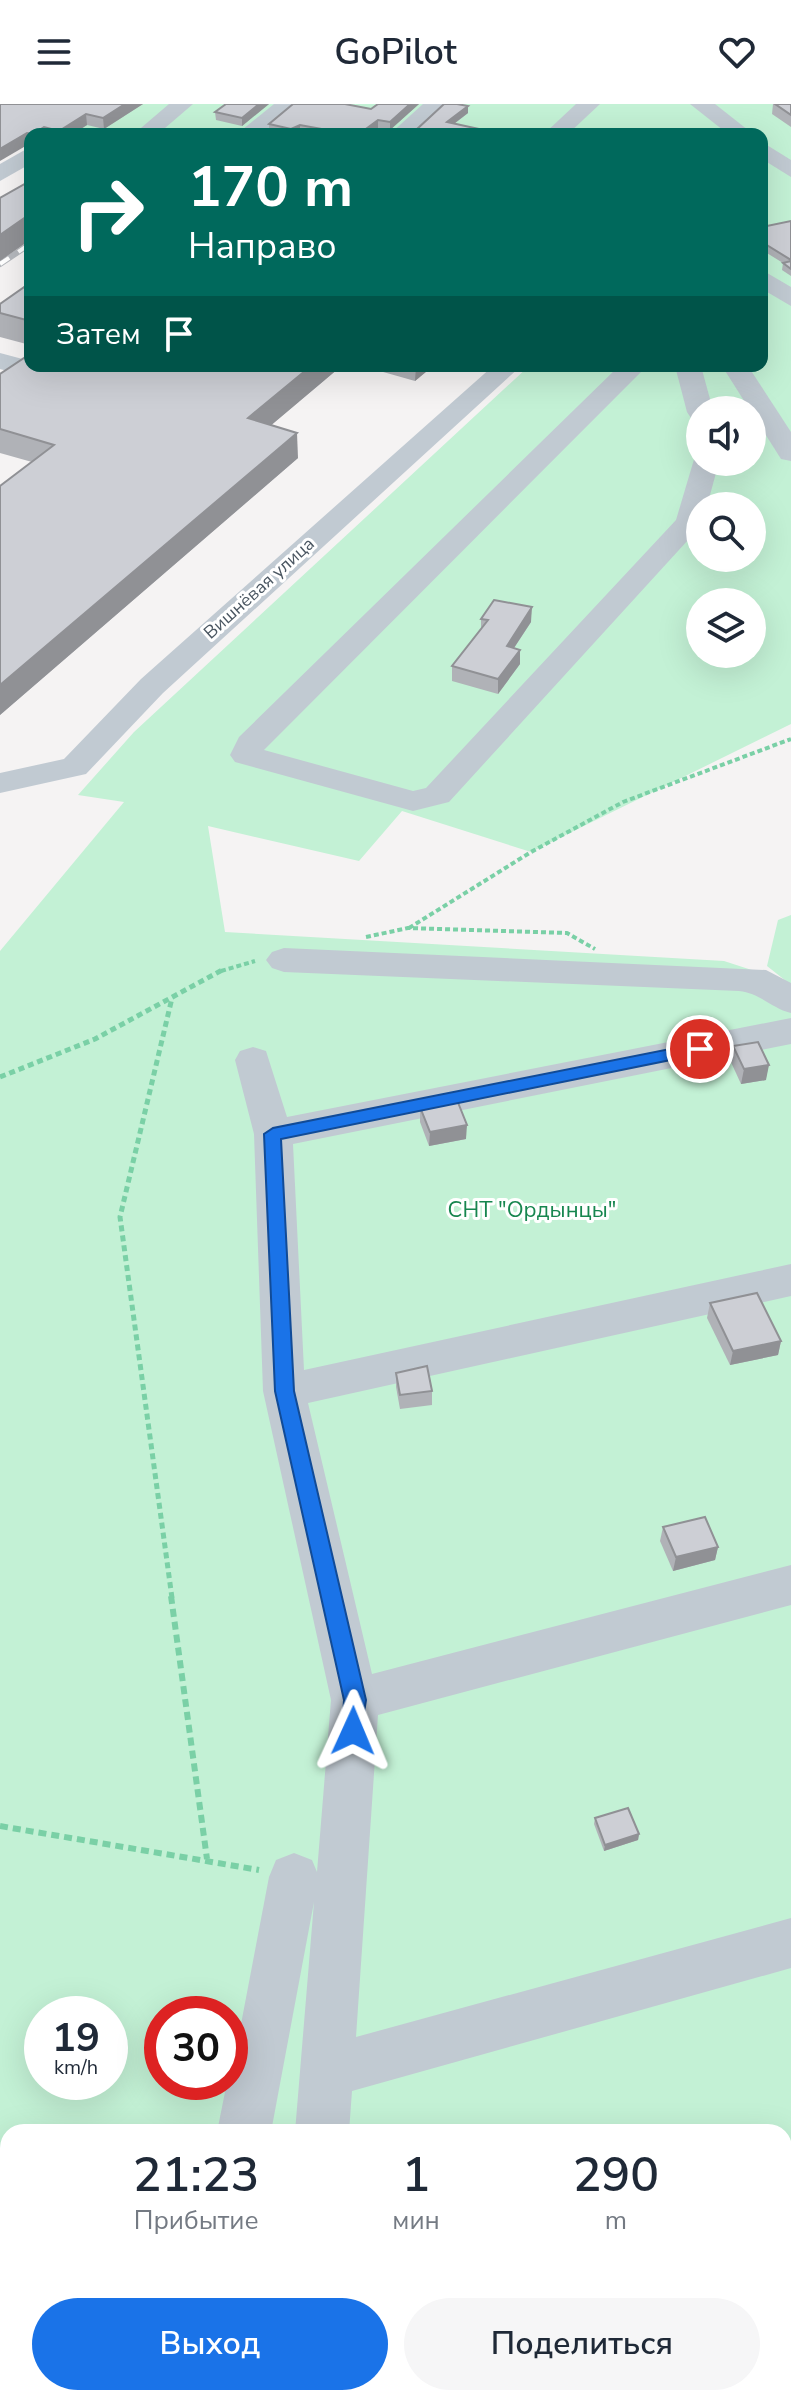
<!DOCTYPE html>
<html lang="ru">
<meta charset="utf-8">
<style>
:root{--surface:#fff;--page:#f6f6f7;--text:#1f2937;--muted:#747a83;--accent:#1a73e8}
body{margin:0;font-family:"Nunito Sans",sans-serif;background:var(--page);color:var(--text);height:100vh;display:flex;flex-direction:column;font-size:30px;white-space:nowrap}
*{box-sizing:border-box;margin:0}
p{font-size:26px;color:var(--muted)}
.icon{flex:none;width:44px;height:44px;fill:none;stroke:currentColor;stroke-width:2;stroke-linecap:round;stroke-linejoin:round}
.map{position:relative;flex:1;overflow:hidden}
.details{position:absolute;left:0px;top:2020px;width:792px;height:282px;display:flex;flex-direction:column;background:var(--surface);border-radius:24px 24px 0 0;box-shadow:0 8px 32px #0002}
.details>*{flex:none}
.banner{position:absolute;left:24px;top:24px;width:744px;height:244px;border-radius:16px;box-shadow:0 8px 32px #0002;background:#00695c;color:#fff;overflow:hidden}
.controls{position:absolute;left:686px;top:292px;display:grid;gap:16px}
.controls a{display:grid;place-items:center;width:80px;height:80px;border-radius:50%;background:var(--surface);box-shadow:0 8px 32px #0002;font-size:40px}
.speed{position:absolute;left:24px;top:1892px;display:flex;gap:16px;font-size:40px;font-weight:700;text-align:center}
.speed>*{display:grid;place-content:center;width:104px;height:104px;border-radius:50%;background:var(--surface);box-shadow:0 8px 32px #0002;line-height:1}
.speed small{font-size:20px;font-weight:400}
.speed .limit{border:12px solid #d22;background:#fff;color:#111}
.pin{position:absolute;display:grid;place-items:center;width:68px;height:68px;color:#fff;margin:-34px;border:4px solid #fff;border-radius:50%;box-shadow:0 2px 8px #0007}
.me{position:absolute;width:88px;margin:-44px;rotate:1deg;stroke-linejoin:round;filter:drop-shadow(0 0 6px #0008)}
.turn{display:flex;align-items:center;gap:28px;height:168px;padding:0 32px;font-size:36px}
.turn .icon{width:104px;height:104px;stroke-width:2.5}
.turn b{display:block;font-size:56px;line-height:68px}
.then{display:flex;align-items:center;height:76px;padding:0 32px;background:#0003;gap:16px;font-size:30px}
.eta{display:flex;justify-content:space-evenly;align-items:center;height:136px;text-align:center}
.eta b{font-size:48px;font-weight:600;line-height:56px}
.button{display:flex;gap:16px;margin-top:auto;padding:16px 32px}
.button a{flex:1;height:92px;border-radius:48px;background:var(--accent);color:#fff;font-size:32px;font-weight:600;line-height:92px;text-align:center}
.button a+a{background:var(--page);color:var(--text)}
header{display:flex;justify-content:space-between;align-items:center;height:104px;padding:0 32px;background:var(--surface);font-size:36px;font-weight:600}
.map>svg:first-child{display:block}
.green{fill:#c3f1d5;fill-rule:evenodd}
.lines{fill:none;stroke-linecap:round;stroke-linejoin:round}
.path-far2{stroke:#7ad0a6;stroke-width:4;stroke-dasharray:5 3;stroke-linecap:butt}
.path-far1{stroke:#7ad0a6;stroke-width:5;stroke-dasharray:6 4;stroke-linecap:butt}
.path{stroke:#7ad0a6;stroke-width:6;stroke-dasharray:8 5;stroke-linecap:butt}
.minor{fill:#c1cad2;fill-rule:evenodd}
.rail-casing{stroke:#b5b8bd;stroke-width:6}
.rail{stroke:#fff;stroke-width:4;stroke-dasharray:11;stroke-linecap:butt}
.wall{fill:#b0b2b7}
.shaded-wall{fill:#909195}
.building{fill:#cdcfd5;stroke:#909195;stroke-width:2}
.route{fill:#1a73e8;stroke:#114b97;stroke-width:2}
.labels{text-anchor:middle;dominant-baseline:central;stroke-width:6;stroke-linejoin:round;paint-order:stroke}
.far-street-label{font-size:18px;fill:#4a5661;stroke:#fff}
.park-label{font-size:22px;fill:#17864f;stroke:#fff}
</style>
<header><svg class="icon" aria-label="menu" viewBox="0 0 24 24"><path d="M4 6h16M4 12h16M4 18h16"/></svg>GoPilot<svg class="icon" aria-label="heart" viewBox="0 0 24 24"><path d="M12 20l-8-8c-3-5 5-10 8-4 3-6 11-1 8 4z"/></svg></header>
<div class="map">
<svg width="791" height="2301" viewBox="0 0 791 2301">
<rect width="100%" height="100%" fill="#f5f3f3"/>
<path class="green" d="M0 0H791V620L531 748 402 707 359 757 208 722 225 828 724 857 786 877 767 862 778 816 791 811V2301H0V847L124 698 78 691 134 628 529 262H762V30H30V44L0 37ZM700 306H752V358H700ZM700 402H752V454H700ZM700 498H752V550H700ZM42 1910H110V1978H42ZM162 1910H230V1978H162ZM8 2028H784V2294H8Z"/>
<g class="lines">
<g class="path-far2">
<polyline points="409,824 531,748 623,698 791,635"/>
<polyline points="366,833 408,824 567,829 595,845"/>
<polyline points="221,867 255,857"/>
</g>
<g class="path-far1">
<polyline points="0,973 95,935 224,865"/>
<polyline points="172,1494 120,1113 172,894"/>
</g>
<g class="path">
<polyline points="171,1492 207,1755"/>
<polyline points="0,1722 259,1766"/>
</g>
<g class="minor">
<polygon points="169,0 193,0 158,30 134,30"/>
<polygon points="274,0 298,0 262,30 237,30"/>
<polygon points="423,0 447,0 414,30 390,30"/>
<polygon points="576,0 600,0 568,30 544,30"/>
<polygon points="690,0 715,0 753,30 728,30"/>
<polygon points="762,38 791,56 791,73 762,55"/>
<polygon points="30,43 30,60 0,77 0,60"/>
<polygon points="762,166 791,183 791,202 762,185"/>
<polygon points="0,249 30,257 30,262 57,265 61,270 48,278 0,265"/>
<polygon points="493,262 521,262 163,589 86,670 0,689 0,669 64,655 141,575"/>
<polygon points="619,262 647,262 264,646 413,687 426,684 676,416 695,352 700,351 700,358 719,358 707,402 700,402 699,424 449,698 413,707 235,658 230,651 239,633"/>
<polygon points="675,262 701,262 713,306 700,306 700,316 691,314 687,308"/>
<polygon points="722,262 748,262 791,328 791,357 781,355"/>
<path d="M284 844 766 866 791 879V909C771 904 760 889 739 887L284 868 272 864 266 856 272 848Z"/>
<polygon points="791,914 791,940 293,1040 304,1266 791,1160 791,1192 308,1299 372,1570 791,1461 791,1501 378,1611 356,1933 791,1814 791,1864 352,1987 349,2028 295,2028 314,1798 271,2028 217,2028 227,1978 230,1978 269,1773 276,1756 294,1749 312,1756 317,1768 331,1596 263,1287 254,1030 235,956 240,947 253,943 266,947 287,1013"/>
<polygon points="0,2216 8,2219 8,2278 0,2275"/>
<polygon points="72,2294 142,2294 145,2301 75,2301"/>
<polygon points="162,2294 220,2294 219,2301 161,2301"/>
<polygon points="275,2294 333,2294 332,2301 274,2301"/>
</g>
<defs>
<polyline id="rail" points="0,160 30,140"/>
</defs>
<use href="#rail" class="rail-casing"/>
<use href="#rail" class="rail"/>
</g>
<g class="wall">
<polygon points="0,0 143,0 104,25 87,21 73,30 30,30 30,41"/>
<polygon points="226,0 269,0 242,22 216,16 215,8"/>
<polygon points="378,0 419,0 390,26 378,24 370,30 307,30 300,29 297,30 278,30 269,28 269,20 371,5"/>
<polygon points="773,0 791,0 791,23 772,10"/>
<polygon points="468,2 468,9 454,20 479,30 416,30 416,26"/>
<polygon points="791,117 791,172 782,166 783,159 762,146 762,123"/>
<polygon points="30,179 30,241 0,233 0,200"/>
<polygon points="30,262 339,264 271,321 298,354 0,611 0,382 32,358 0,349 0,270"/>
<polygon points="362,262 433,262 415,277"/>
<polygon points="481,515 531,518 514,544 520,560 498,590 452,577 452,562 481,526"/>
<polygon points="733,942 766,976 741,980 730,956"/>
<polygon points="420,1003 466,1035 429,1042 420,1018"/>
<polygon points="710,1199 781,1237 778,1251 730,1261 707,1214"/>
<polygon points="396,1269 432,1287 432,1301 400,1305 396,1283"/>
<polygon points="663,1423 718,1443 715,1456 673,1467 660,1437"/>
<polygon points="595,1714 639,1730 638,1736 604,1747 594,1720"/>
</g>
<g class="shaded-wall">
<polygon points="125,0 143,0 104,25 103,14"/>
<polygon points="259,0 269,0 242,22 242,14"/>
<polygon points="410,0 419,0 390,26 390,18"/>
<polygon points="468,2 468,9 447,25 447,18"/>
<polygon points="86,10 87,21 73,30 59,30 59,27"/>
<polygon points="378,16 378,24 370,30 359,30"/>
<polygon points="300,21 300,29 291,30 291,25"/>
<polygon points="44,23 45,30 33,30"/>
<polygon points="27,29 29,40 0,57 0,45"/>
<polygon points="30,110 30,136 0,157 0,131"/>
<polygon points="311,262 339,262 339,264 249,340 248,314"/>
<polygon points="416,262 433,262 415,277"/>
<polygon points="297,329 298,354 0,611 0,581"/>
<polygon points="532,503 531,518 506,556 507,542"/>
<polygon points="520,546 520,560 498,590 498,575"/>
<polygon points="769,961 766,976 741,980 744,965"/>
<polygon points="467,1021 466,1035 429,1042 430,1028"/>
<polygon points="781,1237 778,1251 730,1261 733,1247"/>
<polygon points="718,1443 715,1456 673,1467 676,1453"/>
<polygon points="639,1730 638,1736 604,1747 605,1741"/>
</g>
<g class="building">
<polygon points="0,0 125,0 103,14 86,10 59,27 44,23 33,30 27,29 0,45"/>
<polygon points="226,0 259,0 242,14 215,8"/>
<polygon points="293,0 345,0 371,5 378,0 410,0 390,18 378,16 359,30 349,30 300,21 291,25 269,20"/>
<polygon points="444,0 457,0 468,2 447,18 479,25 472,30 430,30 431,29 416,26"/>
<polygon points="775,0 791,0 791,11"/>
<polygon points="30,77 30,110 0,131 0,94"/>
<polygon points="791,117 791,156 762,138 762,123"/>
<polygon points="791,157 791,165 783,159"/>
<polygon points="30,179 30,217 0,209 0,200"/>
<polygon points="27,252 30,252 30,262 311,262 248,314 297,329 0,581 0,382 54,341 0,325 0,270"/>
<polygon points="494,496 532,503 507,542 520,546 498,575 452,562 488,516 481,515"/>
<polygon points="758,938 769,961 744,965 733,942"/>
<polygon points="457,996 467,1021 430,1028 420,1003"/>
<polygon points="757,1189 781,1237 733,1247 710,1199"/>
<polygon points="427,1262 432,1287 400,1291 396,1269"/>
<polygon points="705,1413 718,1443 676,1453 663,1423"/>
<polygon points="628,1704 639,1730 605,1741 595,1714"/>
</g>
<polygon class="route" points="700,939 708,945 705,949 281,1035 294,1287 366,1596 360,1634 353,1637 345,1634 342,1627 344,1596 275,1287 264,1030 273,1024"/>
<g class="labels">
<g class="far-street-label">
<text transform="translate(259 484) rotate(-42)">Вишнёвая улица</text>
</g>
<g class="park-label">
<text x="532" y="1106">СНТ "Ордынцы"</text>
</g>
</g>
</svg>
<div class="controls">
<a><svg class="icon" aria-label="sound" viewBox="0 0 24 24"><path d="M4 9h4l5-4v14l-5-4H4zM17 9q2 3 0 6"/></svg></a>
<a><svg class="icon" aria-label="search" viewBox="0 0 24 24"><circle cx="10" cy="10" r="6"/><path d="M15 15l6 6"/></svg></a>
<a><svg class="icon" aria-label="layers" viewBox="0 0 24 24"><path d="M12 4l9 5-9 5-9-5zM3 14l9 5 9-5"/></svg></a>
</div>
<div class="speed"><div>19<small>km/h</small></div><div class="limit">30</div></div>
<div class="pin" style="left:700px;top:945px;background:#d93025"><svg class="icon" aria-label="arrive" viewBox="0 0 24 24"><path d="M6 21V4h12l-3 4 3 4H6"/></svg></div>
<svg class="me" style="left:353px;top:1627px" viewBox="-20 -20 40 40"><path d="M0-17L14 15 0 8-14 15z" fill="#1a73e8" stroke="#fff" stroke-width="4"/></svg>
<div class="banner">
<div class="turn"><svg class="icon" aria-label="right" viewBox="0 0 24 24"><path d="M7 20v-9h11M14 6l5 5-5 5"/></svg><div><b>170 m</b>Направо</div></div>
<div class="then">Затем<svg class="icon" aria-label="arrive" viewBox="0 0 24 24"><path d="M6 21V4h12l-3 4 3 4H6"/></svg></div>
</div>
<section class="details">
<div class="eta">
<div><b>21:23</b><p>Прибытие</p></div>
<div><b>1</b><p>мин</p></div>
<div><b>290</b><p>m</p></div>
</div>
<div class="button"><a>Выход</a><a>Поделиться</a></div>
</section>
</div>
